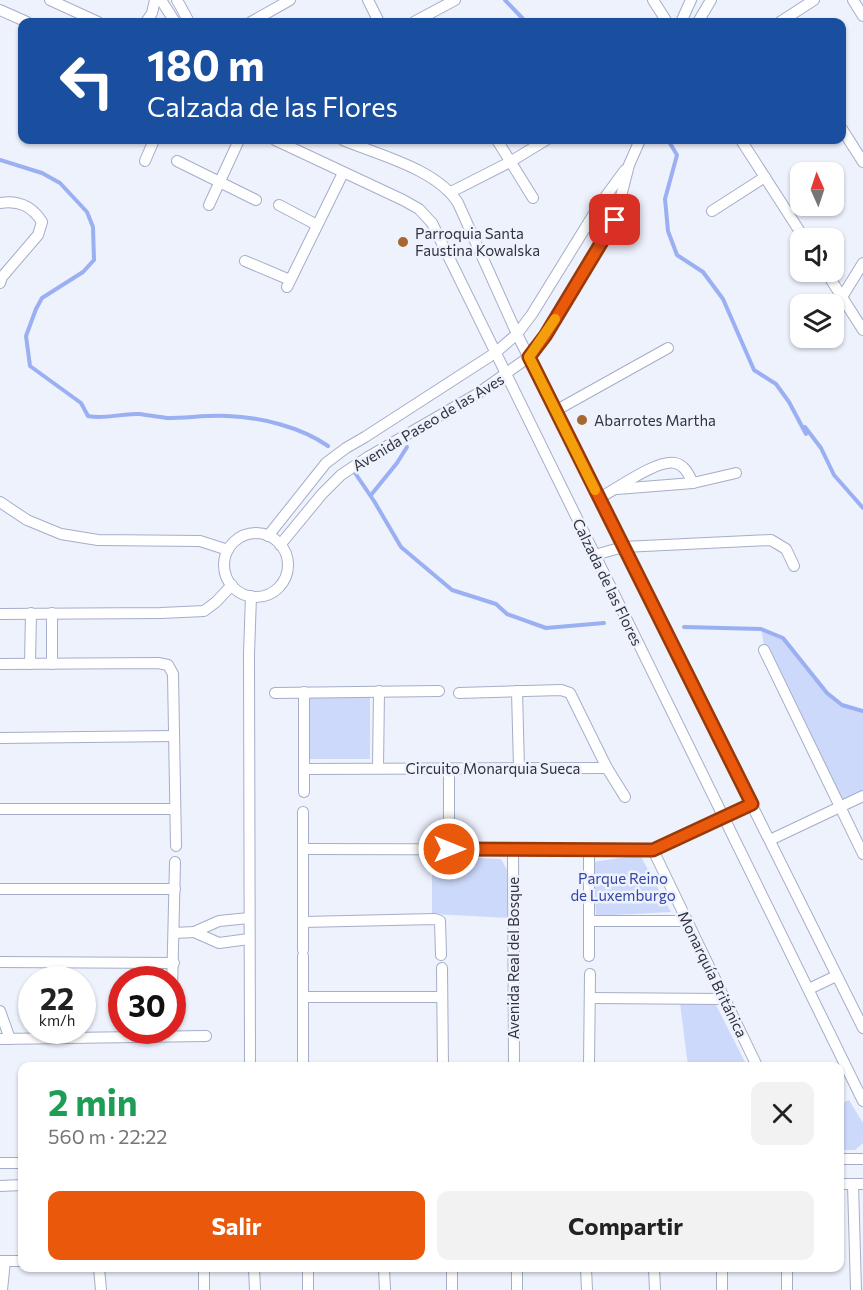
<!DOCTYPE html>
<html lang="es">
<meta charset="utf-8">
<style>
:root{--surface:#fff;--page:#f2f2f2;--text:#222;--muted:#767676;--accent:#ea580c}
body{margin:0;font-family:Commissioner,sans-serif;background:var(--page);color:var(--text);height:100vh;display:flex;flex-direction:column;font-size:22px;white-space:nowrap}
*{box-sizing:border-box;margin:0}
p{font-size:20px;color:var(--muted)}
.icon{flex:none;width:33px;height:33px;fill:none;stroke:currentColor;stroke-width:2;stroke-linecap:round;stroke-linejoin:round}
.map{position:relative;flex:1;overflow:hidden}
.panel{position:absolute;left:18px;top:1062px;width:826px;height:210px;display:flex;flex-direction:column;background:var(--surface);border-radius:12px;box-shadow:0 2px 4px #0004}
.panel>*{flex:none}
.top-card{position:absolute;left:18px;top:18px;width:828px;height:126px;border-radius:12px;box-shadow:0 2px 4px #0004;background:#1a4fa0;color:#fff;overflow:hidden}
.needle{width:39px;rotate:357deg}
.controls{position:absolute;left:790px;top:162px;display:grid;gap:12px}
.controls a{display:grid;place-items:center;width:54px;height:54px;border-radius:12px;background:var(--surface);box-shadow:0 2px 4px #0004;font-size:30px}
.speed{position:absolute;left:18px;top:966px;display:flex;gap:12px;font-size:30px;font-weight:700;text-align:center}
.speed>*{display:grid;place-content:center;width:78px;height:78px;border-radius:50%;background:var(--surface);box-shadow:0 2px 4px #0004;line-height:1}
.speed small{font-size:15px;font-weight:400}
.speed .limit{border:9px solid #d22;background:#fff;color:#111}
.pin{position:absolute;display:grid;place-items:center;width:51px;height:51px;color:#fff;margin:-26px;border-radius:12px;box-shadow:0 3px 9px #0006}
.me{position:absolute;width:66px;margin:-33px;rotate:90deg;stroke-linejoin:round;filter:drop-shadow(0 0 4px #0008)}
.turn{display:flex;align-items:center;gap:21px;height:126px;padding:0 30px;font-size:27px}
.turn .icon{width:78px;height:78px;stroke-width:2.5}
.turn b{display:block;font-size:42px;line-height:51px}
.round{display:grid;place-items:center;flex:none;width:63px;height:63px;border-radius:12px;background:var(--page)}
.head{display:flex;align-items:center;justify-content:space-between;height:102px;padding:0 30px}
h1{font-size:36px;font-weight:700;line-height:45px;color:#1e9e55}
.cta{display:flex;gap:12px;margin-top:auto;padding:12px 30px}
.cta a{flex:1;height:69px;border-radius:12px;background:var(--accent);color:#fff;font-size:24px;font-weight:700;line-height:69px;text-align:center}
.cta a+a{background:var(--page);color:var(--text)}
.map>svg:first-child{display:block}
.green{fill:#cdd9fb}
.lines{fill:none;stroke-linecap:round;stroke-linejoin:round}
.stream{stroke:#9baff3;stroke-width:4}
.minor-casing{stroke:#a5aec9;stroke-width:12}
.minor{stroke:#fff;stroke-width:10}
.route-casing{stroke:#983908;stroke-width:15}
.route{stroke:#ea580c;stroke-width:10}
.slow{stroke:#f59e0b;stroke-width:10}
.poi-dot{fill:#a6682e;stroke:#eef2fd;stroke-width:2}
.labels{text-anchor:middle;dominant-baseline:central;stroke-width:5;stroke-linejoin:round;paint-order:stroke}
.poi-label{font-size:15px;fill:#30333e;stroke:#eef2fd;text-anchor:start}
.street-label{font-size:15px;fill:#30333e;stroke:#eef2fd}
.park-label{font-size:15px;fill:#3546a6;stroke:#eef2fd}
</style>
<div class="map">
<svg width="863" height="1290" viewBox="0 0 863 1290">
<rect width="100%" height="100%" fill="#eef2fd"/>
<g class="green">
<polygon points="761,629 783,638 827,693 842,705 863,711 863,793 841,803 765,650"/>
<polygon points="309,696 370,696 370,759 308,759"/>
<polygon points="640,855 671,912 596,916 593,862"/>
<polygon points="432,856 501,859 507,870 510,918 432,914"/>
<polygon points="680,1003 715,1003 747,1066 688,1066"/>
<polygon points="849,1100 863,1123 863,1143 855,1150 840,1150 840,1104"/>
</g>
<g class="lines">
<g class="stream">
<polyline points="505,0 526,22"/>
<polyline points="668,140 677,155 665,199 668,231 677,255 703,272 723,299 754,370 776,384 789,402 806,434 805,427 821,448 834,475 863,508"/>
<path d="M0 160 42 173 60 183 87 212 93 227 94 260 83 272 42 298 36 309 26 336 30 366 81 403 88 416C105 420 121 413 139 414 148 415 157 417 167 418 187 418 207 415 227 416 260 417 301 427 328 446"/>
<polyline points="353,470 374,501 401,547 452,590 496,604 507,614 546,628 604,623"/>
<polyline points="371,495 397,463 407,447"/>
<polyline points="684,627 761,629 783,638 827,693 842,705 863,711"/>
</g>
<defs>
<g id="minor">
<polyline points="50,0 98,22"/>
<polyline points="161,0 175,22"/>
<polyline points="177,0 189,22"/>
<polyline points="368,0 379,22"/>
<polyline points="653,0 667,22"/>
<polyline points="853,0 863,16"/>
<polyline points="0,10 27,22"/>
<polyline points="146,22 152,13 155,0"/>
<polyline points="251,22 290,0"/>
<polyline points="414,22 455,0"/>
<polyline points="681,22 691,0"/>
<polyline points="698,22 711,0"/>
<polyline points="780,22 814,0"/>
<polyline points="842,129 863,162"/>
<polyline points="275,140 403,200 419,209 432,223 863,1101"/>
<path d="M343 140C378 155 437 169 458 203L517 334 863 1028"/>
<polyline points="497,140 533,198"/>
<polyline points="741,140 804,238"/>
<polyline points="145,161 154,140"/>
<polyline points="177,161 256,200"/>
<polyline points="451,192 510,162 546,140"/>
<path d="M0 203C19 200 32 206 42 222L38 235 2 277 0 283"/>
<polyline points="209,205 239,140"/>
<polyline points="279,205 317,225"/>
<polyline points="712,211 765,177"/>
<polyline points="245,261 290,280"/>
<polyline points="826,272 863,330"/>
<polyline points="287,287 343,173"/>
<polyline points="842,297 863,263"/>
<polyline points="555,411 668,348"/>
<polyline points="617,489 693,483 736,473"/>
<path d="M599 498C617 489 657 459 675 463 685 465 689 475 693 483"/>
<polyline points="0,502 27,520 61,534 98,540 200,541 228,550"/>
<circle cx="256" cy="565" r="32"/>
<polyline points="268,536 326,463 346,448 365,437 495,353 517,334 532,314 600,204 625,170"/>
<polyline points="280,545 322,494 341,475 368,457 477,394 529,357 545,336 615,220 629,165 640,140"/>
<polyline points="595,555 623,547 771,540 786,549 794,566"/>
<polyline points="52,613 52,664"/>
<polyline points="0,614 161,613 204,611 216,602 232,585"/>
<polyline points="764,650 863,854"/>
<polyline points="0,664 158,663 168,665 173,674 176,846"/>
<polyline points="30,664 31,613"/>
<polyline points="517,691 519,768"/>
<polyline points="304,692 304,792"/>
<polyline points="275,693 439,691"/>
<polyline points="459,693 561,690 570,693 607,768 625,797"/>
<polyline points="0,738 174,736"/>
<polyline points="378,768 379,691"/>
<polyline points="449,768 449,849"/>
<polyline points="304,769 607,768"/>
<polyline points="0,809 175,809"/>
<polyline points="770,840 863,796"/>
<polyline points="303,849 653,850 752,804"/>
<polyline points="513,849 514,1066"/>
<polyline points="653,850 757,1066"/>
<polyline points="0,889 175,889"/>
<polyline points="589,921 687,921"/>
<polyline points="303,922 435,919 440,921 441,955"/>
<polyline points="194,932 219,943 249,939"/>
<polyline points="174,933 194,932 219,921 249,918"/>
<polyline points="303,950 303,812"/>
<polyline points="589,956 589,849"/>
<polyline points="0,962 174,963"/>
<polyline points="442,968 443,1066"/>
<polyline points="809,989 836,976"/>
<polyline points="172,990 175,862"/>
<polyline points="303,997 442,997"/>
<polyline points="590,998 724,999"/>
<polyline points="0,1011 10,1039"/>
<polyline points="0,1039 206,1036"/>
<polyline points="250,1066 249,654 251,596"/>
<polyline points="303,1066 303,956"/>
<polyline points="589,1066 590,974"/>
<polyline points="840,1159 863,1159"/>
<polyline points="0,1163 22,1163"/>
<polyline points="840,1184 863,1184"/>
<polyline points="853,1184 856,1290"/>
<polyline points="0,1186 22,1185"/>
<polyline points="0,1261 22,1261"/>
<polyline points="99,1268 101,1290"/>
<polyline points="254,1268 255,1290"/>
<polyline points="308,1268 308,1290"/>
<polyline points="384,1268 385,1290"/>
<polyline points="452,1268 452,1290"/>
<polyline points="517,1268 517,1290"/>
<polyline points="586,1268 587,1290"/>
<polyline points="654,1268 655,1290"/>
<polyline points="722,1268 722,1290"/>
<polyline points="787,1268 787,1290"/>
<polyline points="204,1270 204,1290"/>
<polyline points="2,1290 5,1261"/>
</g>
</defs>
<use href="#minor" class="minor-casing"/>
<use href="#minor" class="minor"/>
</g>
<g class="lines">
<defs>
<polyline id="route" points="449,849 653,850 752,804 529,357 545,336 615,220"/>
</defs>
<use href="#route" class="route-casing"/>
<use href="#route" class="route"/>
<polyline class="slow" points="555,319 529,357 595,490"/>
</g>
<g class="poi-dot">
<circle cx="403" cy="242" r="6"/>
<circle cx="582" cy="420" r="6"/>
</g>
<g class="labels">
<g class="poi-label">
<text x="415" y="233">Parroquia Santa<tspan x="415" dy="17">Faustina Kowalska</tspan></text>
<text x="594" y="420">Abarrotes Martha</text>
</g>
<g class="street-label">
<text transform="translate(428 422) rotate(-31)">Avenida Paseo de las Aves</text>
<text transform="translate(608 582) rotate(64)">Calzada de las Flores</text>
<text x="493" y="768">Circuito Monarquia Sueca</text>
<text transform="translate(513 958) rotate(-90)">Avenida Real del Bosque</text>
<text transform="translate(713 974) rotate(64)">Monarquía Británica</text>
</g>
<g class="park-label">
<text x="623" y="878">Parque Reino<tspan x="623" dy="17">de Luxemburgo</tspan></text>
</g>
</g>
</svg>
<div class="controls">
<a><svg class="needle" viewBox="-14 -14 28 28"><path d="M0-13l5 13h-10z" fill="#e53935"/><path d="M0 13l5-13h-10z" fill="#767676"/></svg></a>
<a><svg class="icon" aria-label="sound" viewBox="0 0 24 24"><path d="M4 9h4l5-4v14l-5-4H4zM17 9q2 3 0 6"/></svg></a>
<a><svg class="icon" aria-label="layers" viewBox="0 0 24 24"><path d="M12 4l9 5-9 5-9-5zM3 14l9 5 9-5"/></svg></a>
</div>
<div class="speed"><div>22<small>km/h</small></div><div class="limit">30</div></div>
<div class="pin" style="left:615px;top:220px;background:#d93025"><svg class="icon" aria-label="arrive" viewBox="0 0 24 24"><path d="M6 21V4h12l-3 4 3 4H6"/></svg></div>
<svg class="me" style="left:449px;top:849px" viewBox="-20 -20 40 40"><circle r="17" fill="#ea580c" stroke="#fff" stroke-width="3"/><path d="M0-11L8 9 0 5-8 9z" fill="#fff"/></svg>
<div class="top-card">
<div class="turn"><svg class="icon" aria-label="left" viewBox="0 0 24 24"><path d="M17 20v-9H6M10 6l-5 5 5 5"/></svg><div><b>180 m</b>Calzada de las Flores</div></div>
</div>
<section class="panel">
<div class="head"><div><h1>2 min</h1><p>560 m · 22:22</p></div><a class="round"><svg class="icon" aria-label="close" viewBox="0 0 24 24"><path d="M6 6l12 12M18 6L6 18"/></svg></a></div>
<div class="cta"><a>Salir</a><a>Compartir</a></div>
</section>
</div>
